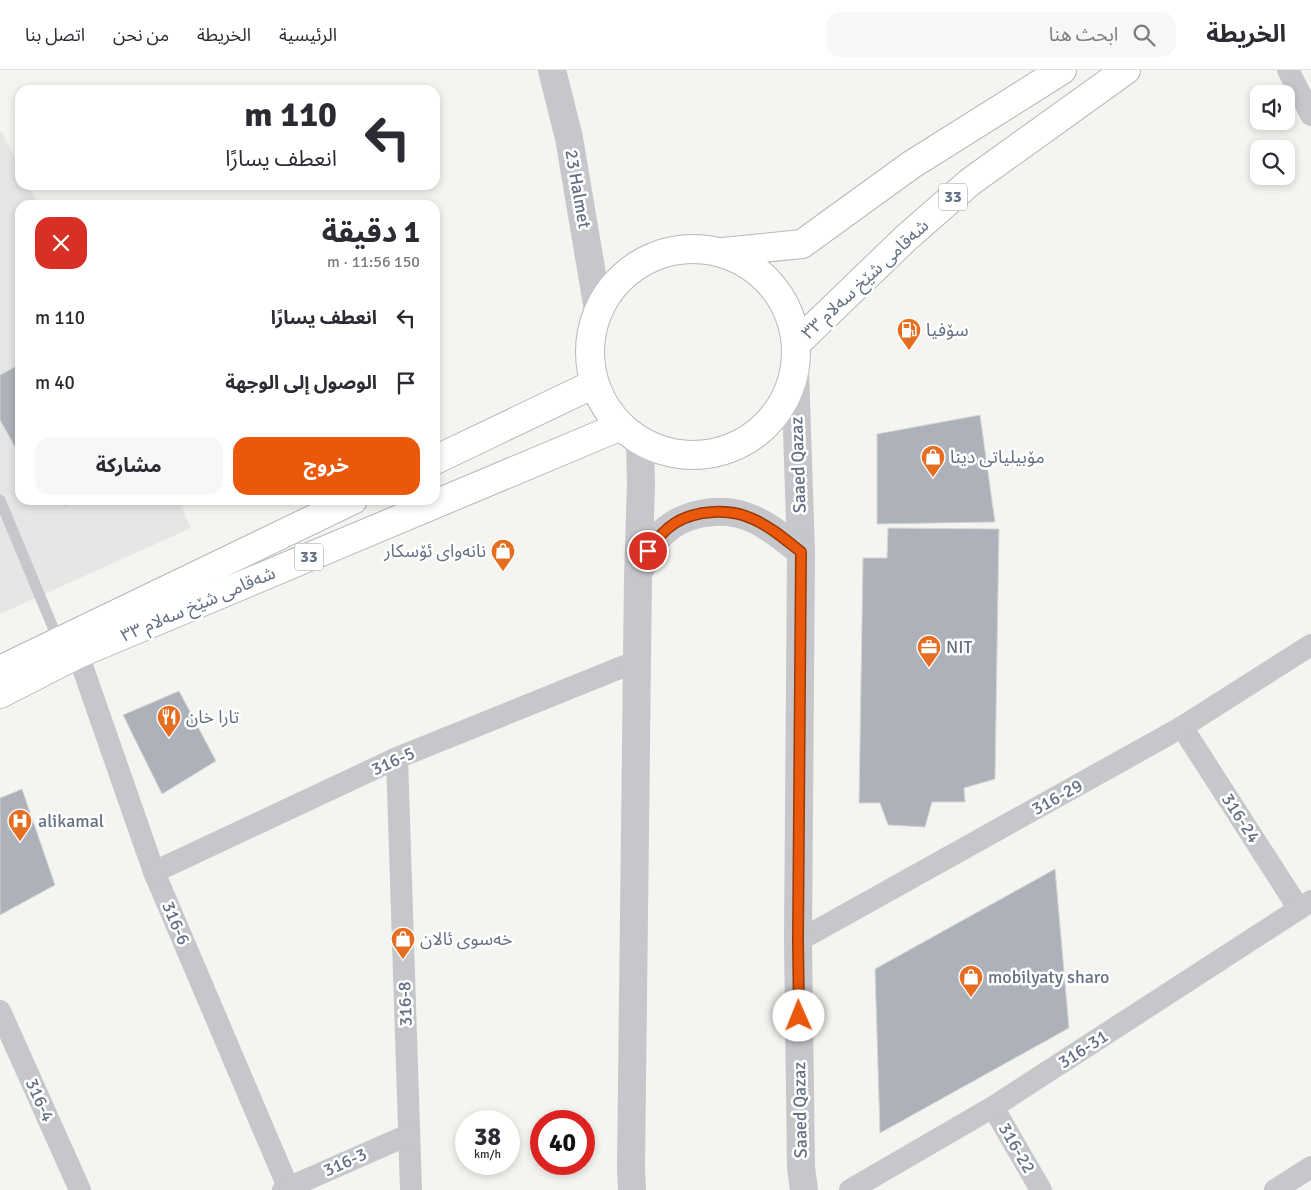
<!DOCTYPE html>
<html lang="ar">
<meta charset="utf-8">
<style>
:root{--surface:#fff;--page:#f7f7f7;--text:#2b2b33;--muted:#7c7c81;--line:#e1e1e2;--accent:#ea580c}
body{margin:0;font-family:Signika,"Noto Sans Arabic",sans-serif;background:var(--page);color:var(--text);direction:rtl;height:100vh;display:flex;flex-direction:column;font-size:19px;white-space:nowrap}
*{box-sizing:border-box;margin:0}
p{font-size:16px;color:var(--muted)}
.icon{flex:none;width:28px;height:28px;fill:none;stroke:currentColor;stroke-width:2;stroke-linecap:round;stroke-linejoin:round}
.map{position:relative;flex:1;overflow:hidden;direction:ltr}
.sheet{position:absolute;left:15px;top:130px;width:425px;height:305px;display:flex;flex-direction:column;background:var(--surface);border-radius:15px;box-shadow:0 2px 8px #0003;direction:rtl}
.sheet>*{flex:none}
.banner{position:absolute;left:15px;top:15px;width:425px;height:105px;border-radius:15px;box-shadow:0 2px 8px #0003;direction:rtl;background:#fff;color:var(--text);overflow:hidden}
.buttons{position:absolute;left:1250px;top:15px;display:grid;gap:10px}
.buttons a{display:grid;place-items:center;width:45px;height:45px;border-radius:10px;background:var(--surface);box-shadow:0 2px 8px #0003;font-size:25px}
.speed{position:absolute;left:455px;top:1040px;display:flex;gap:10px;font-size:25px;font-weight:700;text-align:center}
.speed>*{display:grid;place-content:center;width:65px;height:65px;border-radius:50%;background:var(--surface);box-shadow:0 2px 8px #0003;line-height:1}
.speed small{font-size:12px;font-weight:400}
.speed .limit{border:8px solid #d22;background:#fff;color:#111}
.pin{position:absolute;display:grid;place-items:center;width:42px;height:42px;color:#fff;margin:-21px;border:2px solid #fff;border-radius:50%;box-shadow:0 1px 5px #0007}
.me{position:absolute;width:55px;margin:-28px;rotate:359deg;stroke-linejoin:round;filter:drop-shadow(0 0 4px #0008)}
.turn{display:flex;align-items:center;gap:18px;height:105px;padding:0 20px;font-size:22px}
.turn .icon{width:65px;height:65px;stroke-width:2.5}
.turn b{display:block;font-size:35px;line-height:42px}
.round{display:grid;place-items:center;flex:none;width:52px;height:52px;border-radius:15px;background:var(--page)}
.summary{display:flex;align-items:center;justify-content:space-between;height:85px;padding:0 20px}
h1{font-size:30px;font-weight:700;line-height:38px}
.primary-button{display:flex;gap:10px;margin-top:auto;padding:10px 20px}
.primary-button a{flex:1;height:58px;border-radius:15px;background:var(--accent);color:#fff;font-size:20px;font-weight:700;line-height:58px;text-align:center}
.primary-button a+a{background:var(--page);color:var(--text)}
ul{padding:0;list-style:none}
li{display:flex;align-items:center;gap:15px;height:65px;padding:0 20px}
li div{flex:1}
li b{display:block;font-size:19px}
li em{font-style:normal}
header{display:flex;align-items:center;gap:30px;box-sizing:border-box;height:70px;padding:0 25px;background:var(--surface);border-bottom:1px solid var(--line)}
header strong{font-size:24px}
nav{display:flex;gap:28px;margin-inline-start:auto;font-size:18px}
.search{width:350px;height:45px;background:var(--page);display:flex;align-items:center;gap:12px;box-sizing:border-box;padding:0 18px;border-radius:15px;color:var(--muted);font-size:19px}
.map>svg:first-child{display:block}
.built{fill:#e5e6e5}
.building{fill:#adb2ba;stroke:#d6d6d4}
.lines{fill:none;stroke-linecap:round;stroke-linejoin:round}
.primary-casing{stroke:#b5b8bd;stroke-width:30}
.service{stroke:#c5c7cb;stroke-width:11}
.minor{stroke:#c5c7cb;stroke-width:22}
.tertiary{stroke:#c5c7cb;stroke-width:28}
.primary{stroke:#fff;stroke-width:28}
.route-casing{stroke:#983908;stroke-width:12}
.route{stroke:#ea580c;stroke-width:9}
.labels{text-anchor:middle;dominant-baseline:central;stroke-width:5;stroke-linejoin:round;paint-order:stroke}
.shield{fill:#fff;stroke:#929ba8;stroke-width:1}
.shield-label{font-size:16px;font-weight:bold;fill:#647083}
.street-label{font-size:18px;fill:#647083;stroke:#fff}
.poi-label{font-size:18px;fill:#647083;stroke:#fff;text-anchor:start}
</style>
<header>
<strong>الخريطة</strong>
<div class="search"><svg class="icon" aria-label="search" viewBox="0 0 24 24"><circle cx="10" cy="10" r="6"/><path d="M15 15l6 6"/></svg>ابحث هنا</div>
<nav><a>الرئيسية</a><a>الخريطة</a><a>من نحن</a><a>اتصل بنا</a></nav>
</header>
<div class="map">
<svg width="1311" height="1120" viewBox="0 0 1311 1120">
<rect width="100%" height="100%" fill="#f4f5f1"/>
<polygon class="built" points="2,62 20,98 20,115 28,115 38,135 20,135 20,430 178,430 191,458 0,544 0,63"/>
<g class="building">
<polygon points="20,294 20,386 0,350 0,305"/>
<polygon points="980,345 995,452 877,454 877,364"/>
<polygon points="61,430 76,430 65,436"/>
<polygon points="888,458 999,459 995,709 964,718 965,732 932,732 925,757 888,755 880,733 859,733 863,488 887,488"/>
<polygon points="179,621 216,691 162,724 123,645"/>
<polygon points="22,719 55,815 0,845 0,728"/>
<polygon points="1055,799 1069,958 880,1063 875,899"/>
</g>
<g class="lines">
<defs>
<g id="primary">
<circle cx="693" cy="282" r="103"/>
<polyline points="723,182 802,174 911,95 1062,0"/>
<polyline points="796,274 906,168 970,112 1126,0"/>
<polyline points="435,390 594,314"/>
<polyline points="0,600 353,430"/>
<polyline points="0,624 78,584 621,356"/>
</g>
</defs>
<use href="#primary" class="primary-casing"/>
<polyline class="service" points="0,430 59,572"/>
<g class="minor">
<polyline points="1288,0 1311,45"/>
<polyline points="78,584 154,802 288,1117"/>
<polyline points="1182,657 1299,839"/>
<polyline points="397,688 411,1120"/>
<polyline points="154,802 397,688 637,591"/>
<polyline points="798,871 1182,657 1311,575"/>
<polyline points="0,941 80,1120"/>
<polyline points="993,1037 1041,1120"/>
<polyline points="283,1120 408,1065"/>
<polyline points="850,1120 993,1037 1311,831"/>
<polyline points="1275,1120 1311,1097"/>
</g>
<g class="tertiary">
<polyline points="552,0 569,68 598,240"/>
<polyline points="795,299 801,482 798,871 801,1097 804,1120"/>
<path d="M640 500C645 489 649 478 657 469 679 442 722 435 753 449 770 456 786 470 801 482"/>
<polyline points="632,1120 631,1098 638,506 641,415 640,371"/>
</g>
<use href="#primary" class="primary"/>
</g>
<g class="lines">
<defs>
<path id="route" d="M648 481C655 471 664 460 675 453 696 440 730 438 753 449 771 457 786 470 801 482L798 870 799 946"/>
</defs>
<use href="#route" class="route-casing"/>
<use href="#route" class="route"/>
</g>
<defs>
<symbol id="fuel-pin" viewBox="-11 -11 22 30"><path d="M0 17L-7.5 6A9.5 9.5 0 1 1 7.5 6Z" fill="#e56e21" stroke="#fff"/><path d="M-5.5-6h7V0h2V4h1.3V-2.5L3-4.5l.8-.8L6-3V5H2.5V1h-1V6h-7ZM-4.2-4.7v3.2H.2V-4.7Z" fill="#fff"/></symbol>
<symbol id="shop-pin" viewBox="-11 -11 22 30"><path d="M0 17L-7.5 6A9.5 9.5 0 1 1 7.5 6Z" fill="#e56e21" stroke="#fff"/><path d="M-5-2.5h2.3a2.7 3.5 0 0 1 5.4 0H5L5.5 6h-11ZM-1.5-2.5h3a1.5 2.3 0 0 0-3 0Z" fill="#fff"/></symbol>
<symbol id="office-pin" viewBox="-11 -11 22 30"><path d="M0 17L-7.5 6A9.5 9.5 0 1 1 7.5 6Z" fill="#e56e21" stroke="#fff"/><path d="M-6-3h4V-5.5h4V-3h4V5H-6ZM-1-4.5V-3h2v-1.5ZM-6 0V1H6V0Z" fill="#fff"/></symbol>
<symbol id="restaurant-pin" viewBox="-11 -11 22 30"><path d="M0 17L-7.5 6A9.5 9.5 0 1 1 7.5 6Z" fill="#e56e21" stroke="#fff"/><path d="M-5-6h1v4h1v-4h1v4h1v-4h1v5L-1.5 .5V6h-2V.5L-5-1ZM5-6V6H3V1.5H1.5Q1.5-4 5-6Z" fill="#fff"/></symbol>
<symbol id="hospital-pin" viewBox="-11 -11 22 30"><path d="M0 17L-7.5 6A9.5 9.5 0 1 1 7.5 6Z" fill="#e56e21" stroke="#fff"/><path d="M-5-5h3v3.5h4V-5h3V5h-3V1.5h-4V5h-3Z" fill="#fff"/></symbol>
</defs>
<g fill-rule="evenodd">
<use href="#fuel-pin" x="895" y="246" width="28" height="38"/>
<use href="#shop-pin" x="919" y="373" width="28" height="38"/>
<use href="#shop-pin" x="489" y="467" width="28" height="38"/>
<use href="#office-pin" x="915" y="563" width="28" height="38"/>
<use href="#restaurant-pin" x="155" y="633" width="28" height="38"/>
<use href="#hospital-pin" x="6" y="737" width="28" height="38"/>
<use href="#shop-pin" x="389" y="855" width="28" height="38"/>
<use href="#shop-pin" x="957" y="893" width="28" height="38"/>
</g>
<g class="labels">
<g class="shield">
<rect x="939" y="113.5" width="28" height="27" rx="4"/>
<rect x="295" y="473.5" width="28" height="27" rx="4"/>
</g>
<g class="shield-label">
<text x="953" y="127">33</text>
<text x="309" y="487">33</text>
</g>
<g class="street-label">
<text transform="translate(578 119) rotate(80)">23 Halmet</text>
<text transform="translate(865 209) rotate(-43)">شەقامی شێخ سەلام ٣٣</text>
<text transform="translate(798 395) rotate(-92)">Saaed Qazaz</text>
<text transform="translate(198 534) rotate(-23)">شەقامی شێخ سەلام ٣٣</text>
<text transform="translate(393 691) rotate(-24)">316-5</text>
<text transform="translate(1057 727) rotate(-29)">316-29</text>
<text transform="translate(1241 748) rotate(57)">316-24</text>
<text transform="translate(176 853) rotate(67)">316-6</text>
<text transform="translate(405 934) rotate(-92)">316-8</text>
<text transform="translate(1083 979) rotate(-33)">316-31</text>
<text transform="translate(40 1030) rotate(66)">316-4</text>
<text transform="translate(800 1040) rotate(-91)">Saaed Qazaz</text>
<text transform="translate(1017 1078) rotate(60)">316-22</text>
<text transform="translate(345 1092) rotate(-24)">316-3</text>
</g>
<g class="poi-label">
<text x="926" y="260">سۆفیا</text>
<text x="950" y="387">مۆبیلیاتی دینا</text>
<text x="486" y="481" text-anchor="end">نانەوای ئۆسکار</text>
<text x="946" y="577">NIT</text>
<text x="186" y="647">تارا خان</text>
<text x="38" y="751">alikamal</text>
<text x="420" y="869">خەسوی ئالان</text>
<text x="988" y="907">mobilyaty sharo</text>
</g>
</g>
</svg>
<div class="buttons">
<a><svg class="icon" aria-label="sound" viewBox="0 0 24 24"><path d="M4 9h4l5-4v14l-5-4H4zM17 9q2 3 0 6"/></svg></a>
<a><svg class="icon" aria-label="search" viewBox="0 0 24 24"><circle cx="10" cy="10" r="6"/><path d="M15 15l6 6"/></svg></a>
</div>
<div class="speed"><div>38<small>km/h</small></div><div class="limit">40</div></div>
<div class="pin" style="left:648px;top:481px;background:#d93025"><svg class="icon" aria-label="arrive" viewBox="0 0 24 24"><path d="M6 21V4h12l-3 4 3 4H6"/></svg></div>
<svg class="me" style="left:799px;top:946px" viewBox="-20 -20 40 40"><circle r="19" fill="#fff"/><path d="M0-13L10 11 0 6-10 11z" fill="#ea580c"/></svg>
<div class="banner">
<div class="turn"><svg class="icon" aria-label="left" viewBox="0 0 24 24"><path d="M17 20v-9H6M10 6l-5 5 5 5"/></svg><div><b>110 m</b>انعطف يسارًا</div></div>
</div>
<section class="sheet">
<div class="summary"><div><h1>1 دقيقة</h1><p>150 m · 11:56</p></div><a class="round" style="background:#d93025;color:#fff"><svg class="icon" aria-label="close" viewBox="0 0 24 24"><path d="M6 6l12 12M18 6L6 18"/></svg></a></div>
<ul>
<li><svg class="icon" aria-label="left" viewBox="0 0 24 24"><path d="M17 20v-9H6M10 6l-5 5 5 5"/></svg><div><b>انعطف يسارًا</b></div><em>110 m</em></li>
<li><svg class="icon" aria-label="arrive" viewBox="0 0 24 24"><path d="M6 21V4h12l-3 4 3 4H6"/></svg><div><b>الوصول إلى الوجهة</b></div><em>40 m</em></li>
</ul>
<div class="primary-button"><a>خروج</a><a>مشاركة</a></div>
</section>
</div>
